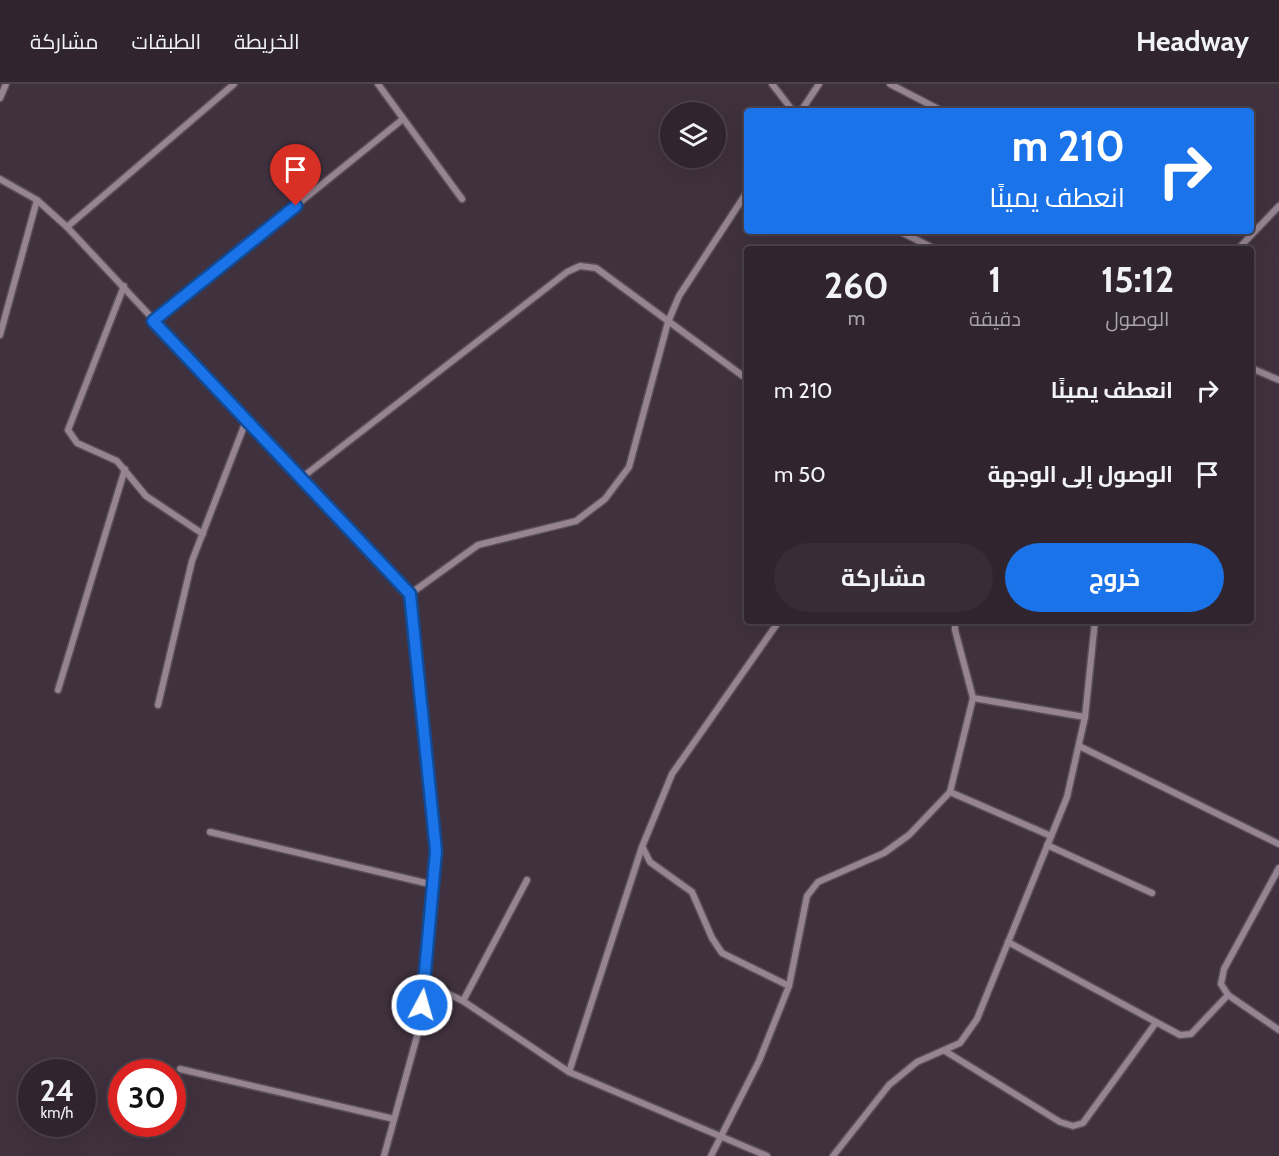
<!DOCTYPE html>
<html lang="ar">
<meta charset="utf-8">
<style>
:root{--surface:#30252e;--page:#382d36;--text:#f1f3f6;--muted:#a8a5aa;--line:#4b424a;--accent:#1a73e8}
body{margin:0;font-family:Cabin,Cairo,sans-serif;background:var(--page);color:var(--text);direction:rtl;height:100vh;display:flex;flex-direction:column;font-size:22px;white-space:nowrap}
*{box-sizing:border-box;margin:0}
p{font-size:20px;color:var(--muted)}
.icon{flex:none;width:33px;height:33px;fill:none;stroke:currentColor;stroke-width:2;stroke-linecap:round;stroke-linejoin:round}
.map{position:relative;flex:1;overflow:hidden;direction:ltr}
.drawer{position:absolute;left:744px;top:162px;width:510px;height:378px;display:flex;flex-direction:column;background:var(--surface);border-radius:6px;box-shadow:0 6px 24px #0002,0 0 0 2px var(--line);direction:rtl}
.drawer>*{flex:none}
.hud{position:absolute;left:744px;top:24px;width:510px;height:126px;border-radius:6px;box-shadow:0 6px 24px #0002,0 0 0 2px var(--line);direction:rtl;background:#1a73e8;color:#fff;overflow:hidden}
.tools{position:absolute;left:660px;top:18px;display:grid;gap:12px}
.tools a{display:grid;place-items:center;width:66px;height:66px;border-radius:50%;background:var(--surface);box-shadow:0 6px 24px #0002,0 0 0 2px var(--line);font-size:30px}
.speed{position:absolute;left:18px;top:975px;display:flex;gap:12px;font-size:30px;font-weight:700;text-align:center}
.speed>*{display:grid;place-content:center;width:78px;height:78px;border-radius:50%;background:var(--surface);box-shadow:0 6px 24px #0002,0 0 0 2px var(--line);line-height:1}
.speed small{font-size:15px;font-weight:400}
.speed .limit{border:9px solid #d22;background:#fff;color:#111}
.pin{position:absolute;display:grid;place-items:center;width:51px;height:51px;color:#fff;margin:-62px -26px;border-radius:50% 50% 50% 0;rotate:-45deg;box-shadow:0 0 6px #0007}
.pin .icon{rotate:45deg}
.me{position:absolute;width:66px;margin:-33px;rotate:6deg;stroke-linejoin:round;filter:drop-shadow(0 0 4px #0008)}
.turn{display:flex;align-items:center;gap:21px;height:126px;padding:0 30px;font-size:27px}
.turn .icon{width:78px;height:78px;stroke-width:2.5}
.turn b{display:block;font-size:42px;line-height:51px}
.eta{display:flex;justify-content:space-evenly;align-items:center;height:102px;text-align:center}
.eta b{font-size:36px;font-weight:700;line-height:42px}
.primary-button{display:flex;gap:12px;margin-top:auto;padding:12px 30px}
.primary-button a{flex:1;height:69px;border-radius:36px;background:var(--accent);color:#fff;font-size:24px;font-weight:700;line-height:69px;text-align:center}
.primary-button a+a{background:var(--page);color:var(--text)}
ul{padding:0;list-style:none}
li{display:flex;align-items:center;gap:18px;height:84px;padding:0 30px}
li div{flex:1}
li b{display:block;font-size:22px}
li em{font-style:normal}
header{display:flex;align-items:center;gap:36px;box-sizing:border-box;height:84px;padding:0 30px;background:var(--surface);border-bottom:2px solid var(--line)}
header strong{font-size:28px}
nav{display:flex;gap:33px;margin-inline-start:auto;font-size:21px}
.map>svg:first-child{display:block}
.lines{fill:none;stroke-linecap:round;stroke-linejoin:round}
.street-casing{stroke:#5a4e59;stroke-width:9}
.street{stroke:#968493;stroke-width:6}
.route-casing{stroke:#114b97;stroke-width:15}
.route{stroke:#1a73e8;stroke-width:10}
</style>
<header>
<strong>Headway</strong>
<nav><a>الخريطة</a><a>الطبقات</a><a>مشاركة</a></nav>
</header>
<div class="map">
<svg width="1279" height="1072" viewBox="0 0 1279 1072">
<rect width="100%" height="100%" fill="#40313e"/>
<g class="lines">
<defs>
<g id="street">
<polyline points="378,0 462,115"/>
<polyline points="772,0 793,27"/>
<polyline points="890,0 942,27"/>
<polyline points="0,14 6,0"/>
<polyline points="801,27 819,0"/>
<polyline points="0,95 37,116 67,143 410,510 436,767 419,945 384,1072"/>
<polyline points="67,143 234,0"/>
<polyline points="899,147 935,165"/>
<polyline points="1238,165 1279,122"/>
<polyline points="124,202 68,346 77,359 117,377 146,412 203,450"/>
<polyline points="153,237 403,35"/>
<polyline points="0,251 37,116"/>
<polyline points="1251,284 1279,296"/>
<polyline points="300,395 567,188 580,182 596,184 747,295"/>
<polyline points="410,510 478,461 576,437 605,415 629,383 668,238 679,212 747,108"/>
<polyline points="58,606 125,385"/>
<polyline points="973,614 1085,633"/>
<polyline points="158,621 192,477 246,337"/>
<polyline points="1079,662 1279,760"/>
<polyline points="950,708 1051,752"/>
<polyline points="210,748 434,801"/>
<polyline points="1047,761 1152,809"/>
<polyline points="643,764 650,778 692,808 712,854 722,869 789,902"/>
<polyline points="1279,784 1224,885 1221,900 1228,911 1279,946"/>
<polyline points="1008,858 1180,951 1191,950 1228,911"/>
<polyline points="424,898 463,917 569,988 767,1072"/>
<polyline points="463,917 527,796"/>
<polyline points="945,967 1060,1038 1073,1042 1083,1039 1155,940"/>
<polyline points="180,985 394,1035"/>
<polyline points="569,988 642,763 672,690 779,537"/>
<polyline points="711,1072 759,977 789,902 807,812 818,798 884,769 909,751 950,708 973,614 955,546 955,537"/>
<polyline points="833,1072 889,1001 917,978 960,959 977,935 1067,713 1085,633 1095,537"/>
</g>
</defs>
<use href="#street" class="street-casing"/>
<use href="#street" class="street"/>
</g>
<g class="lines">
<defs>
<polyline id="route" points="296,122 153,237 410,510 436,767 422,921"/>
</defs>
<use href="#route" class="route-casing"/>
<use href="#route" class="route"/>
</g>
</svg>
<div class="tools">
<a><svg class="icon" aria-label="layers" viewBox="0 0 24 24"><path d="M12 4l9 5-9 5-9-5zM3 14l9 5 9-5"/></svg></a>
</div>
<div class="speed"><div>24<small>km/h</small></div><div class="limit">30</div></div>
<div class="pin" style="left:296px;top:122px;background:#d93025"><svg class="icon" aria-label="arrive" viewBox="0 0 24 24"><path d="M6 21V4h12l-3 4 3 4H6"/></svg></div>
<svg class="me" style="left:422px;top:921px" viewBox="-20 -20 40 40"><circle r="17" fill="#1a73e8" stroke="#fff" stroke-width="3"/><path d="M0-11L8 9 0 5-8 9z" fill="#fff"/></svg>
<div class="hud">
<div class="turn"><svg class="icon" aria-label="right" viewBox="0 0 24 24"><path d="M7 20v-9h11M14 6l5 5-5 5"/></svg><div><b>210 m</b>انعطف يمينًا</div></div>
</div>
<section class="drawer">
<div class="eta">
<div><b>15:12</b><p>الوصول</p></div>
<div><b>1</b><p>دقيقة</p></div>
<div><b>260</b><p>m</p></div>
</div>
<ul>
<li><svg class="icon" aria-label="right" viewBox="0 0 24 24"><path d="M7 20v-9h11M14 6l5 5-5 5"/></svg><div><b>انعطف يمينًا</b></div><em>210 m</em></li>
<li><svg class="icon" aria-label="arrive" viewBox="0 0 24 24"><path d="M6 21V4h12l-3 4 3 4H6"/></svg><div><b>الوصول إلى الوجهة</b></div><em>50 m</em></li>
</ul>
<div class="primary-button"><a>خروج</a><a>مشاركة</a></div>
</section>
</div>
